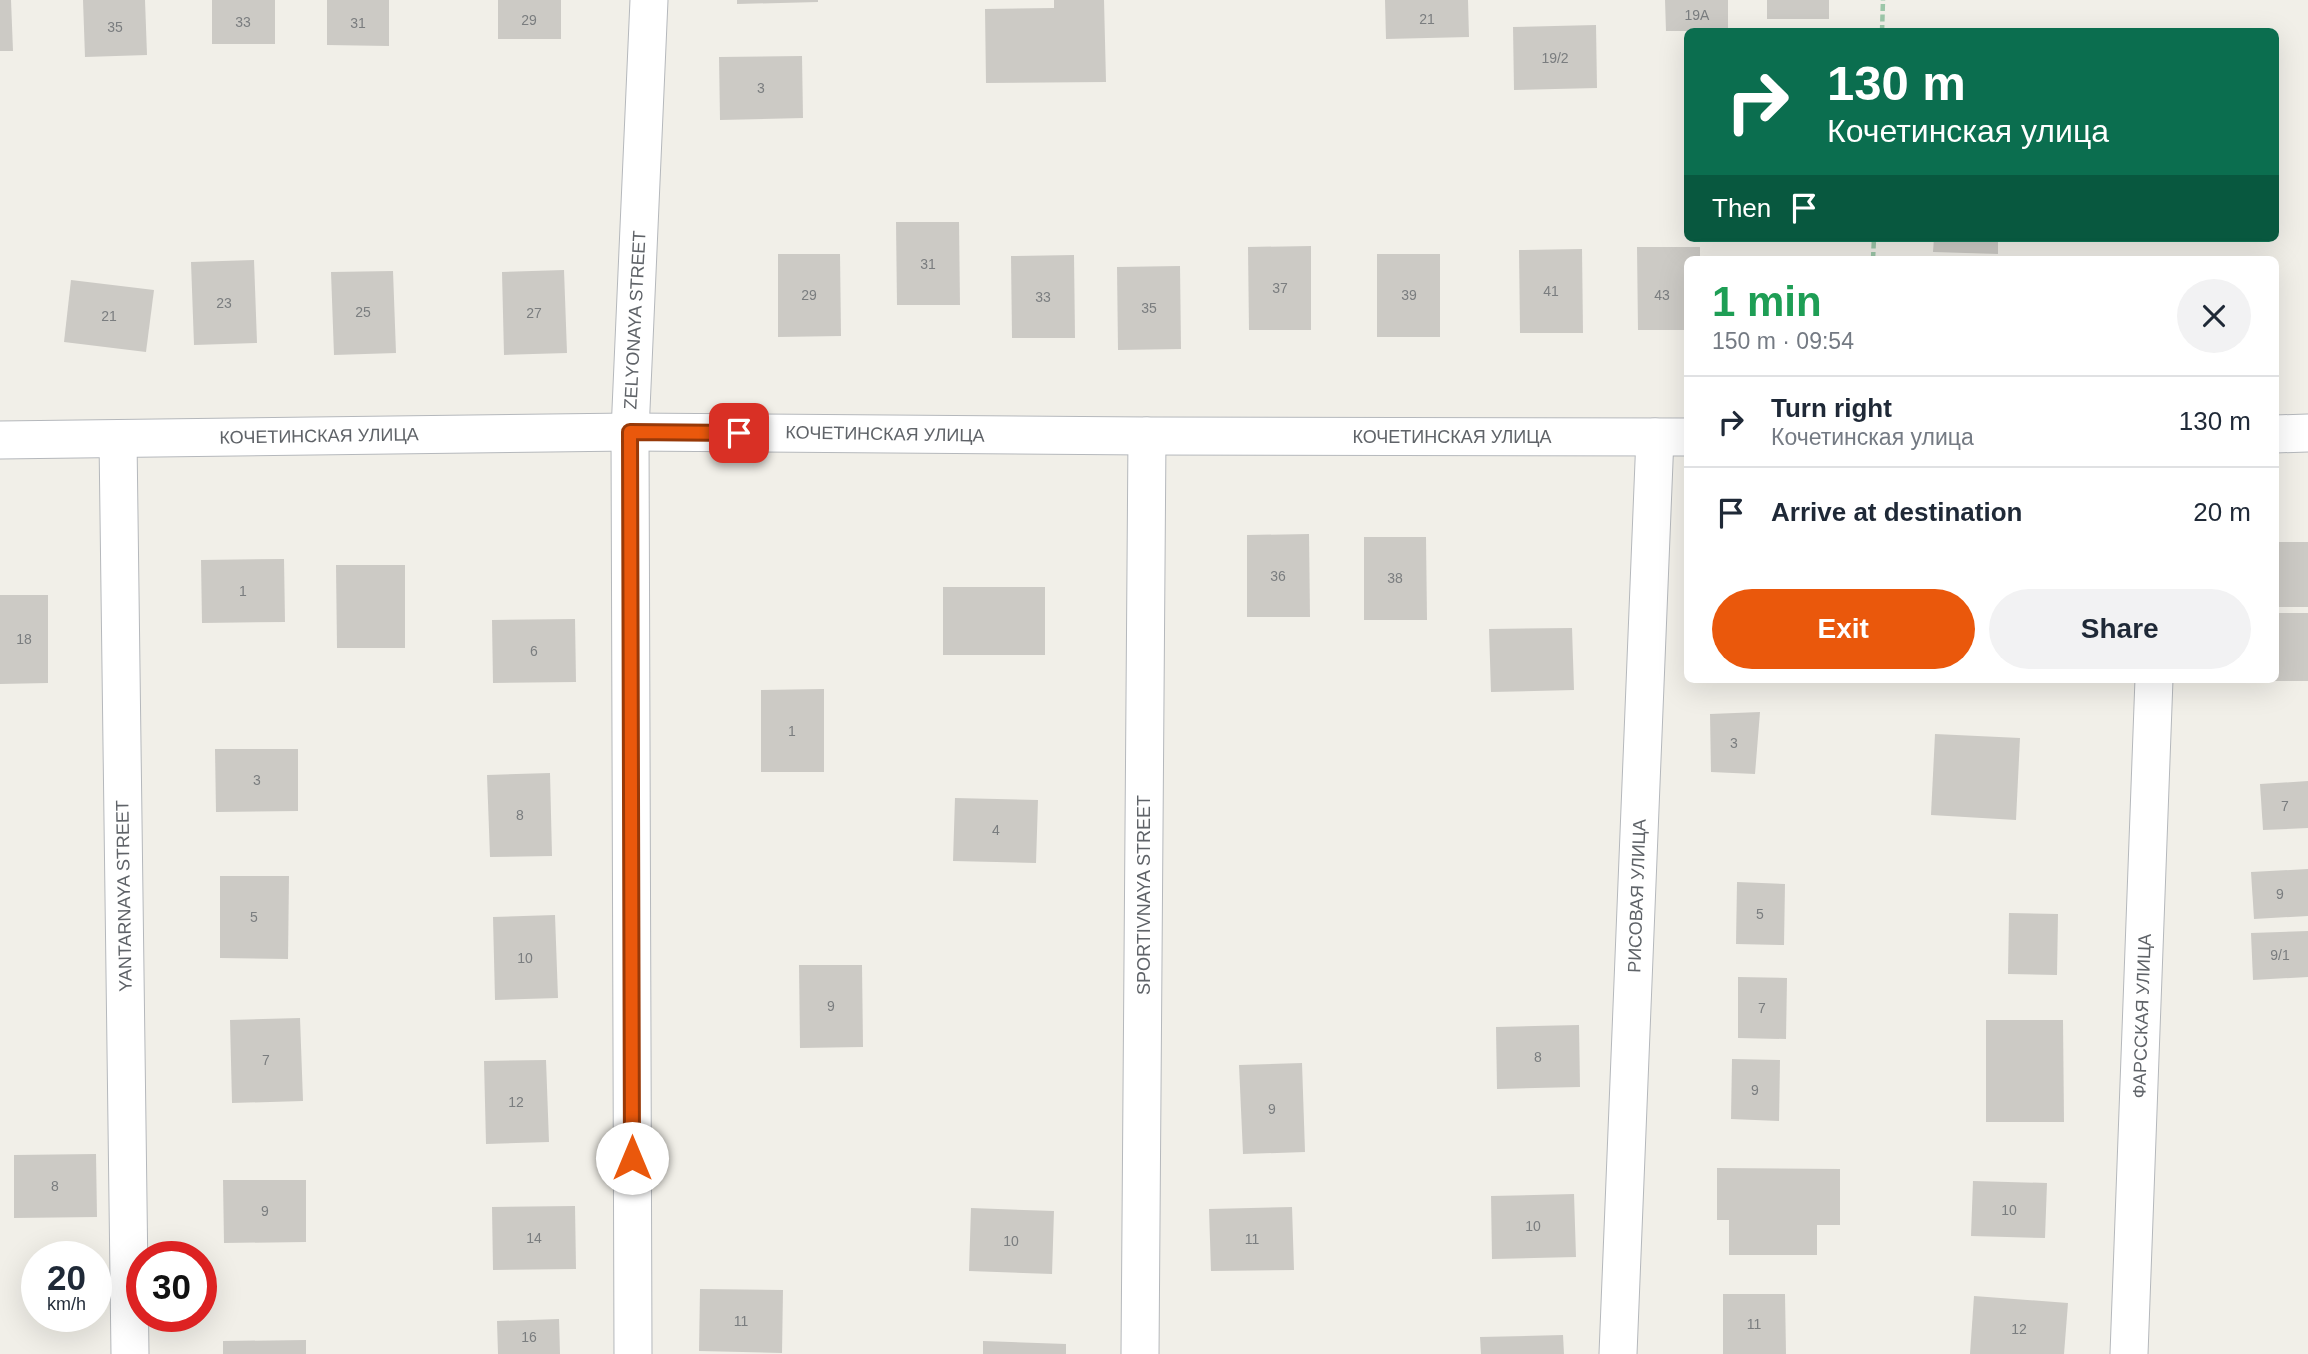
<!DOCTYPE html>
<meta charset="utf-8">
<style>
:root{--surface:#fff;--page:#f2f2f3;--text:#1f2937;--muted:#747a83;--line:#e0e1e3;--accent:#ea580c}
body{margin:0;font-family:Helvetica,sans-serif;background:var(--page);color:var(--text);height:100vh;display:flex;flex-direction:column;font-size:26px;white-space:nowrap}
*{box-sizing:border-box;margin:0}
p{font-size:23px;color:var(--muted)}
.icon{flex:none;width:38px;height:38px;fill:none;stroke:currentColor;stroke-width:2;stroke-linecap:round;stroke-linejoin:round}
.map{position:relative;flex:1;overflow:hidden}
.drawer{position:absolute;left:1684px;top:256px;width:595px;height:427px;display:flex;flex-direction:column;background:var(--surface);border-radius:10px;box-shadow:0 7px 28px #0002}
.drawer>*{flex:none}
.hud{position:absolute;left:1684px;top:28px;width:595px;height:214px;border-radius:10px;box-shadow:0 7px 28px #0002;background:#0b6e4f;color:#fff;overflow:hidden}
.speed{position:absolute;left:21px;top:1241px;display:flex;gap:14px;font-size:35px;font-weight:700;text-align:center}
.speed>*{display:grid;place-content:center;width:91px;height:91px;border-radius:50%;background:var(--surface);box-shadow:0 7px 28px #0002;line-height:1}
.speed small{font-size:18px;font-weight:400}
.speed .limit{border:10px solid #d22;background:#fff;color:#111}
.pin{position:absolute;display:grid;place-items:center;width:60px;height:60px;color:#fff;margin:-30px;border-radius:14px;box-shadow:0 4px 10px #0006}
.me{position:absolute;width:77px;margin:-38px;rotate:0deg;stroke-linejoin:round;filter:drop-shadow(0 0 5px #0008)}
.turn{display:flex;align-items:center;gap:24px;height:147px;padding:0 28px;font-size:32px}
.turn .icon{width:91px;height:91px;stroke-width:2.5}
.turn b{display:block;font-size:49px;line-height:60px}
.then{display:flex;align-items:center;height:66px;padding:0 28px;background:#0003;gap:14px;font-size:26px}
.round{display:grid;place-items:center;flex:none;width:74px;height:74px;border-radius:37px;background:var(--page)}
.summary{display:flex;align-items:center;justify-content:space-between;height:119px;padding:0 28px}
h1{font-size:42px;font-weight:800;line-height:52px;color:#1e9e55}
.cta{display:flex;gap:14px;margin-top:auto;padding:14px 28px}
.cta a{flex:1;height:80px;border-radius:42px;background:var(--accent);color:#fff;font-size:28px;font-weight:800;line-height:80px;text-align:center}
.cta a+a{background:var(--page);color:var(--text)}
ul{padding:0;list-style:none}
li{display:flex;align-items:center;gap:21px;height:91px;padding:0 28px;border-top:2px solid var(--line)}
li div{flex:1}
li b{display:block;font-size:26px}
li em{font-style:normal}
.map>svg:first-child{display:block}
.building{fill:#cccac5}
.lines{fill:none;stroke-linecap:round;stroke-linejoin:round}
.minor-casing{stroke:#b5b8bc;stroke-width:39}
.path{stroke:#9cc7a9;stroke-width:4.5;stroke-dasharray:7 3.5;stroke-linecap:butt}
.minor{stroke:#fff;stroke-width:37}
.route-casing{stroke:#983908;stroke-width:18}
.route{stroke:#ea580c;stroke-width:12}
.labels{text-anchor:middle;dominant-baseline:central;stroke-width:5;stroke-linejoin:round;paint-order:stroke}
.number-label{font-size:14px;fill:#7a7d7f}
.street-label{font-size:18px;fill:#5f6368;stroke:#fff}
</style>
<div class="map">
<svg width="2308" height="1354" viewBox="0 0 2308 1354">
<rect width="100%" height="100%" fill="#f1efe8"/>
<g class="building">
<polygon points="0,0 11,0 13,51 0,51"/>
<polygon points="83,0 145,0 147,55 85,57"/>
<rect x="212" y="0" width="63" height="44"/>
<polygon points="327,0 389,0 389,46 327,45"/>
<rect x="498" y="0" width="63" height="39"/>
<polygon points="737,0 818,0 818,2 737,4"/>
<polygon points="1054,0 1104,0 1106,82 986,83 985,9 1054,8"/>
<polygon points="1385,0 1468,0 1469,37 1386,39"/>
<polygon points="1665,0 1728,0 1728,31 1666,31"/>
<rect x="1767" y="0" width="62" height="19"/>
<polygon points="1596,25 1597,88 1514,90 1513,27"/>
<polygon points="802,56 803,118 720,120 719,57"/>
<polygon points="896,222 959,222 960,305 897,305"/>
<polygon points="1934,238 1998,238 1998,254 1933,252"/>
<polygon points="1311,246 1311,330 1249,330 1248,247"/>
<polygon points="1637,247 1700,247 1700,259 1687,259 1687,330 1638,330"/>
<polygon points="1582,249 1583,333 1520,333 1519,250"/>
<polygon points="778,254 840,254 841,336 778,337"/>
<rect x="1377" y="254" width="63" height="83"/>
<polygon points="1074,255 1075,338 1012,338 1011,256"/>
<polygon points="254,260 257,343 194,345 191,262"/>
<polygon points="1180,266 1181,349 1118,350 1117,267"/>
<polygon points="564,270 567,353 504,355 502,272"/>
<polygon points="393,271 396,353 334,355 331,272"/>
<polygon points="71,280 154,290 146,352 64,342"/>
<polygon points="1309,534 1310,617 1247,617 1247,535"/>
<polygon points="1364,537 1426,537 1427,620 1364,620"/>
<rect x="2275" y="542" width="33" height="65"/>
<polygon points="284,559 285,622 202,623 201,560"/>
<polygon points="336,565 405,565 405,648 337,648"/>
<rect x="943" y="587" width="102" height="68"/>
<polygon points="0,595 48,595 48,683 0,684"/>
<rect x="2275" y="613" width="33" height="68"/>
<polygon points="575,619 576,682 493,683 492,620"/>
<polygon points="1572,628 1574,690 1491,692 1489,629"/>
<polygon points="824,689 824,772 761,772 761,690"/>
<polygon points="1760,712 1755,774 1711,772 1710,714"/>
<polygon points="1935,734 2020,738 2016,820 1931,815"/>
<polygon points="215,749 298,749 298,811 216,812"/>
<polygon points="550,773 552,856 490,857 487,775"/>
<polygon points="2308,781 2308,828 2263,830 2260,784"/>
<polygon points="955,798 1038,800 1036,863 953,861"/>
<polygon points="2308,869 2308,916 2254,919 2251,872"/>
<polygon points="220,876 289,876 288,959 220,958"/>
<polygon points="1737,882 1785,884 1784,945 1736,944"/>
<polygon points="2009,913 2058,914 2057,975 2008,974"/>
<polygon points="555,915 558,998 495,1000 493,917"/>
<polygon points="2308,931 2308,977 2253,980 2251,933"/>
<polygon points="799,965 862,965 863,1047 800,1048"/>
<polygon points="1738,977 1787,978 1786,1039 1738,1038"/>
<polygon points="300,1018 303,1101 232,1103 230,1020"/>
<polygon points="1986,1020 2063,1020 2064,1122 1986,1122"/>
<polygon points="1579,1025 1580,1087 1497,1089 1496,1027"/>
<polygon points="1732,1059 1780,1060 1779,1121 1731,1119"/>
<polygon points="546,1060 549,1142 486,1144 484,1061"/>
<polygon points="1302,1063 1305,1152 1243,1154 1239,1065"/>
<polygon points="96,1154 97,1217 14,1218 14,1155"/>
<polygon points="1717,1168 1840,1169 1840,1225 1817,1225 1817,1255 1729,1255 1729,1220 1717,1220"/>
<polygon points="223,1180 306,1180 306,1242 224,1243"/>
<polygon points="1973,1181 2047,1183 2045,1238 1971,1236"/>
<polygon points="1574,1194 1576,1257 1492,1259 1491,1196"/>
<polygon points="575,1206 576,1269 493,1270 492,1207"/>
<polygon points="1292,1207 1294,1270 1211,1271 1209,1209"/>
<polygon points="971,1208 1054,1211 1052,1274 969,1271"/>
<polygon points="700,1289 783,1290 782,1353 699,1351"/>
<polygon points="1723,1294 1785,1294 1786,1354 1723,1354"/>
<polygon points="1974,1296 2068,1303 2064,1354 1970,1354"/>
<polygon points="559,1319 560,1354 498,1354 497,1321"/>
<polygon points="1563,1335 1564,1354 1481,1354 1480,1337"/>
<polygon points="306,1340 306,1354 223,1354 223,1341"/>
<polygon points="983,1341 1066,1344 1066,1354 983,1354"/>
</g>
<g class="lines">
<defs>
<g id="minor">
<polyline points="2275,434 2308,433"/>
<polyline points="118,439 130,1354"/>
<polyline points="0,440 630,432 1147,436 1687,437"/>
<polyline points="633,1354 630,432 649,0"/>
<polyline points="1140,1354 1147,436"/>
<polyline points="1618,1354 1655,437"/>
<polyline points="2129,1354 2154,679"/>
</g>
</defs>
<use href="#minor" class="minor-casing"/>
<g class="path">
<polyline points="1882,32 1883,0"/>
<polyline points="1873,259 1874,238"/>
</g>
<use href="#minor" class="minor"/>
</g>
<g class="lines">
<defs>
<polyline id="route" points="632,1158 630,432 739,433"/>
</defs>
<use href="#route" class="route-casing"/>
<use href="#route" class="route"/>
</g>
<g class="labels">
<g class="number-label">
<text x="1697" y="15">19А</text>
<text x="1427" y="19">21</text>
<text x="529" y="20">29</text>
<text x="243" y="22">33</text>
<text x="358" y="23">31</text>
<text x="115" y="27">35</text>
<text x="1555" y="58">19/2</text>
<text x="761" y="88">3</text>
<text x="928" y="264">31</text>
<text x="1280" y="288">37</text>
<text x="1551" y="291">41</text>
<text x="809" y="295">29</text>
<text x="1409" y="295">39</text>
<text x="1662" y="295">43</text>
<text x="1043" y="297">33</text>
<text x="224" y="303">23</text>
<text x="1149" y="308">35</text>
<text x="363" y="312">25</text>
<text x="534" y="313">27</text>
<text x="109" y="316">21</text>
<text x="1278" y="576">36</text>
<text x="1395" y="578">38</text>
<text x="243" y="591">1</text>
<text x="24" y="639">18</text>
<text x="534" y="651">6</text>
<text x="792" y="731">1</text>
<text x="1734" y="743">3</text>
<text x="257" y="780">3</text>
<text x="2285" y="806">7</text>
<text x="520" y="815">8</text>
<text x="996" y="830">4</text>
<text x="2280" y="894">9</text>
<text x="1760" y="914">5</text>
<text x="254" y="917">5</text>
<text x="2280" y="955">9/1</text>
<text x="525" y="958">10</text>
<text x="831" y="1006">9</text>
<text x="1762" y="1008">7</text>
<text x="1538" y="1057">8</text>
<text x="266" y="1060">7</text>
<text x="1755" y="1090">9</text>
<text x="516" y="1102">12</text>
<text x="1272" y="1109">9</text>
<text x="55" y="1186">8</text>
<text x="2009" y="1210">10</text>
<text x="265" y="1211">9</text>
<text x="1533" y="1226">10</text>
<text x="534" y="1238">14</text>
<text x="1252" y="1239">11</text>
<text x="1011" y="1241">10</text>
<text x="741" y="1321">11</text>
<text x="1754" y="1324">11</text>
<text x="2019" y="1329">12</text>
<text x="529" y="1337">16</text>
</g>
<g class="street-label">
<text transform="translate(635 320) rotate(-87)">ZELYONAYA STREET</text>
<text transform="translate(885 434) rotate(1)">КОЧЕТИНСКАЯ УЛИЦА</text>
<text transform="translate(319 436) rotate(-1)">КОЧЕТИНСКАЯ УЛИЦА</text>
<text x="1452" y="437">КОЧЕТИНСКАЯ УЛИЦА</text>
<text transform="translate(1144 895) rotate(-90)">SPORTIVNAYA STREET</text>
<text transform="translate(124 896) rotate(-91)">YANTARNAYA STREET</text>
<text transform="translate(1637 896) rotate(-88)">РИСОВАЯ УЛИЦА</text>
<text transform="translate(2142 1016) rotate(-88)">ФАРССКАЯ УЛИЦА</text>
</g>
</g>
</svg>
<div class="speed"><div>20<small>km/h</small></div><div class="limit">30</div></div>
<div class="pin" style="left:739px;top:433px;background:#d93025"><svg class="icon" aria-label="arrive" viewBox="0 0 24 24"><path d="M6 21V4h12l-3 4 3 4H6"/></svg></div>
<svg class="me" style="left:632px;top:1158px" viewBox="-20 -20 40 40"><circle r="19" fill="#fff"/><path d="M0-13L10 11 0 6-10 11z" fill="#ea580c"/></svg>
<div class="hud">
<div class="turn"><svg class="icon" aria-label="right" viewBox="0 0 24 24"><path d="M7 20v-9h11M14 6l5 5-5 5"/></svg><div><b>130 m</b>Кочетинская улица</div></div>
<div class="then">Then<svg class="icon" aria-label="arrive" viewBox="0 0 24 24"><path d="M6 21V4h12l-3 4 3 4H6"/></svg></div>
</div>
<section class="drawer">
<div class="summary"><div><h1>1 min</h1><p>150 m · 09:54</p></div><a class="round"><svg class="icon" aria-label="close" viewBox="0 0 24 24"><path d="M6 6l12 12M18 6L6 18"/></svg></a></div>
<ul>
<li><svg class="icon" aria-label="right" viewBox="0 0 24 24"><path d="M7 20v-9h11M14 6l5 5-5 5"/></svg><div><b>Turn right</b><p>Кочетинская улица</p></div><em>130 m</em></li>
<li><svg class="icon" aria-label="arrive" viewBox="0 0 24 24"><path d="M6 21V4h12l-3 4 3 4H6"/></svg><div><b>Arrive at destination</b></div><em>20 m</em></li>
</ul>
<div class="cta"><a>Exit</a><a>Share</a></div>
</section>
</div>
